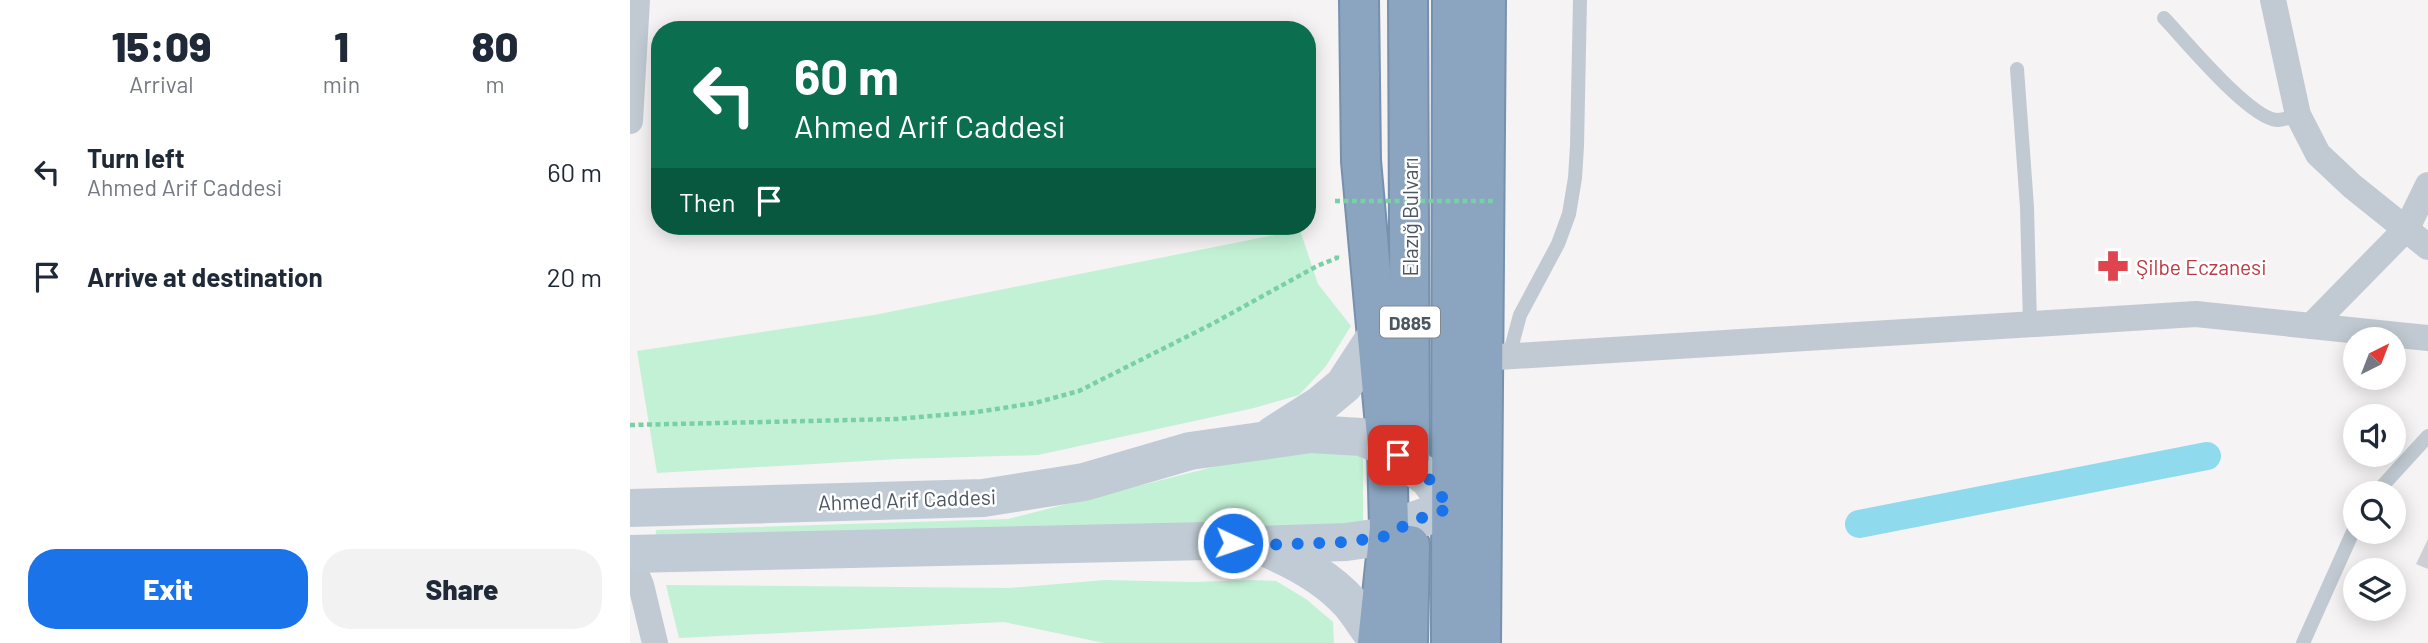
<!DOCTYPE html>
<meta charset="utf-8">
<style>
:root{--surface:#fff;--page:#f2f2f3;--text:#1f2937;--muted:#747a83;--accent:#1a73e8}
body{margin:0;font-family:Barlow,sans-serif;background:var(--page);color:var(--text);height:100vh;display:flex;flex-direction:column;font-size:26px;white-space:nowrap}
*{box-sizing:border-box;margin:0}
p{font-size:23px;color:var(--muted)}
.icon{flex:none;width:38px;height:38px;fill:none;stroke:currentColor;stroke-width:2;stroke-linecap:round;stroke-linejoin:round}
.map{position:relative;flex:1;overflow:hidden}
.panel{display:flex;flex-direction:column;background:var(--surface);width:630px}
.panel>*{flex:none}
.hud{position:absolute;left:21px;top:21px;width:665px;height:214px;border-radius:28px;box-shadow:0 4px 18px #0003;background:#0b6e4f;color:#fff;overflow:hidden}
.needle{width:46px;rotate:42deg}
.fabs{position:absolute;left:1713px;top:327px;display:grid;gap:14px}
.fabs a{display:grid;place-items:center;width:63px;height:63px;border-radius:50%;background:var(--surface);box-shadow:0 4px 18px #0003;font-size:35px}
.pin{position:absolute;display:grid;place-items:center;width:60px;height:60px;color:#fff;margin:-30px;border-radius:14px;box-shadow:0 4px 10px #0006}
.me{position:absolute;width:77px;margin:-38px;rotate:93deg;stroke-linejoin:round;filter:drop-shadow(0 0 5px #0008)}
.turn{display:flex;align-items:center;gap:24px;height:147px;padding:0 28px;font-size:32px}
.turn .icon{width:91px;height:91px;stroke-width:2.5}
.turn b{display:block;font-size:49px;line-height:60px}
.then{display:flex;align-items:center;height:66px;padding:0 28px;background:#0003;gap:14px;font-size:26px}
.eta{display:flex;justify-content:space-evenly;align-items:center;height:119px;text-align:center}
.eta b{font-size:42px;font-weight:800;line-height:49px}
.action{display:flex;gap:14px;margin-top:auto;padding:14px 28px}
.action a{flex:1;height:80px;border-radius:28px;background:var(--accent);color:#fff;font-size:28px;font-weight:800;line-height:80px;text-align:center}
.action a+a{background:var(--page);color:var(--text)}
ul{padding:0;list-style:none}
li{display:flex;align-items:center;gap:21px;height:105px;padding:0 28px}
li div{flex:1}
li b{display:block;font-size:26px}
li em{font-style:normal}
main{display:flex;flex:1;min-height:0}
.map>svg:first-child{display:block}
.green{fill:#c3f1d5}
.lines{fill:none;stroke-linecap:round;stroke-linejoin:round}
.canal{stroke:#90daee;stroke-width:28}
.building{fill:#cdcfd5}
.highway-casing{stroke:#7690ad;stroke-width:42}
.path{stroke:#7ad0a6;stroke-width:4.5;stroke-dasharray:5 3.5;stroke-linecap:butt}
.lane{stroke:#c1cad2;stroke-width:14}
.street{stroke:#c1cad2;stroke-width:26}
.secondary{stroke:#c1cbd6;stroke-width:38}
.highway{stroke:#8ba5c1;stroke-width:38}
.path-bridge{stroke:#7ad0a6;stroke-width:4.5;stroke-dasharray:5 3.5;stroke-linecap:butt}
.route{stroke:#1a73e8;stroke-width:12;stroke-dasharray:0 21.6}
.labels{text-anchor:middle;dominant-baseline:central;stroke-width:5;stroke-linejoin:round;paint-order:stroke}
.shield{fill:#fff;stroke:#808990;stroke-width:2}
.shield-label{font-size:19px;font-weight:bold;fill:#4a5661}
.street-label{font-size:21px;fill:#4a5661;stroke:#fff}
.health-label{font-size:21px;fill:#be3a42;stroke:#fff;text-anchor:start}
</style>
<main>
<section class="panel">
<div class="eta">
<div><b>15:09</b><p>Arrival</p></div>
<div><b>1</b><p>min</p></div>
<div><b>80</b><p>m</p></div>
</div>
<ul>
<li><svg class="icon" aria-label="left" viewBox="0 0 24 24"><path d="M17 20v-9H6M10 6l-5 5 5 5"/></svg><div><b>Turn left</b><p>Ahmed Arif Caddesi</p></div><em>60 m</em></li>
<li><svg class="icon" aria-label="arrive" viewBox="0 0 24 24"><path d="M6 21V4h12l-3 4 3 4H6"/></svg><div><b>Arrive at destination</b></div><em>20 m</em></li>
</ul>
<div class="action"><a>Exit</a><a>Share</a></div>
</section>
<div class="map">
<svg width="1798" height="643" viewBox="0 0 1798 643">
<rect width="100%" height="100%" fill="#f5f3f3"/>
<g class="green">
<polygon points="670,230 688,284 721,326 696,366 669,395 624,408 408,455 269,459 27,473 7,351 244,315"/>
<polygon points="662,447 733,453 733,523 688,526 25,541 26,530 378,519"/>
<polygon points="475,580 563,582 619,580 646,581 676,599 703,622 704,643 474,643 374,622 49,638 36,585 380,588"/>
</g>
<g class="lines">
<polyline class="canal" points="1229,524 1577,456"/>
</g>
<polygon class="building" points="1798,539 1798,569 1786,564"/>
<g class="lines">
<defs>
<g id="highway">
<polyline points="729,0 731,161 757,447 759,528 747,643"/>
<polyline points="778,0 780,456"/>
<polyline points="778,643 780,545"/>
<polyline points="821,643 822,0"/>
<polyline points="851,643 856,0"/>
</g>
</defs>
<use href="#highway" class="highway-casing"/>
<polyline class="path" points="0,425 267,419 347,412 405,403 449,391 582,324 687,266 707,258 707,255"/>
<g class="lane">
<path d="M1534 18C1555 40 1619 118 1647 120 1653 120 1662 117 1668 115"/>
<polyline points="1387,69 1397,207 1400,324"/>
<polyline points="879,356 890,315 928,244 939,214 945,178 947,146 950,0"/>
<polyline points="1745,494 1798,436"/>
<polyline points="1673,643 1726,525"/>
</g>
<g class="street">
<polyline points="1643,0 1668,115 1688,154 1722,186 1798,247"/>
<polyline points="0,121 7,0"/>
<polyline points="1681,326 1777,228 1798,185"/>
<polyline points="852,358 1566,314 1798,338"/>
<polyline points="0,559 11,585 25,643"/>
</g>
<g class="secondary">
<polyline points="643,435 690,405 714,385 746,336"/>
<polyline points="0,508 353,498 454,482 560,451 681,434 731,437 757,447 799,479 820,508 780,522 758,536 716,542 628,545 577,541 0,554"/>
<path d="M633 547C665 560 697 577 720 603 731 616 739 631 750 643"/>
</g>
<use href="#highway" class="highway"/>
<polyline class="path-bridge" points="705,201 865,201"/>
</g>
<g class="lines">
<polyline class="route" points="603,543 628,545 716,542 758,536 780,522 820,508 799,479 768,455"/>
</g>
<defs>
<symbol id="pharmacy-bare" viewBox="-9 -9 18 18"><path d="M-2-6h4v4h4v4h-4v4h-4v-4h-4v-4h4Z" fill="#e0444e" stroke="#fff" stroke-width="2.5" paint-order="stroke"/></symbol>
</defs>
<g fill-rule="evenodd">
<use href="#pharmacy-bare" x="1461" y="244" width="44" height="44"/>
</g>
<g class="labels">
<rect class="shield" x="750" y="306.5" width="60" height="31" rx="5"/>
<g class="shield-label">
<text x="780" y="322">D885</text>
</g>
<g class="street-label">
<text transform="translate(779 217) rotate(-90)">Elazığ Bulvarı</text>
<text transform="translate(277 499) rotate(-2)">Ahmed Arif Caddesi</text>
</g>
<g class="health-label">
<text x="1506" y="266">Şilbe Eczanesi</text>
</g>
</g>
</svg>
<div class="fabs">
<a><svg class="needle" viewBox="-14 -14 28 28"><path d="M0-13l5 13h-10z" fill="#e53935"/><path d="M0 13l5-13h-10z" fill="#747a83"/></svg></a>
<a><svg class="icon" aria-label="sound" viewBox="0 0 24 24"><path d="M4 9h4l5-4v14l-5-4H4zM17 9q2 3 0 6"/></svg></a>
<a><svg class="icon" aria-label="search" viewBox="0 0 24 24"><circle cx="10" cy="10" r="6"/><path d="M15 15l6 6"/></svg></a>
<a><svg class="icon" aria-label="layers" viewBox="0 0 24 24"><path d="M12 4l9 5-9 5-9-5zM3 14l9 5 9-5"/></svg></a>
</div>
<div class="pin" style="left:768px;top:455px;background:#d93025"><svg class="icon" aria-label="arrive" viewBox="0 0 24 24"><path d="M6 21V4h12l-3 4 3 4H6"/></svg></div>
<svg class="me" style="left:603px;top:543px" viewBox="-20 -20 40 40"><circle r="17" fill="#1a73e8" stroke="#fff" stroke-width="3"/><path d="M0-11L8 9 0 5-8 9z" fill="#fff"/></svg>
<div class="hud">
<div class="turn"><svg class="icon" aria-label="left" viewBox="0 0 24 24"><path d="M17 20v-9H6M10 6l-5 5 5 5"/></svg><div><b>60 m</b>Ahmed Arif Caddesi</div></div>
<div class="then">Then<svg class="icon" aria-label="arrive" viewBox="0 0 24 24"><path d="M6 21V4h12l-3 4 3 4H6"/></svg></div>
</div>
</div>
</main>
